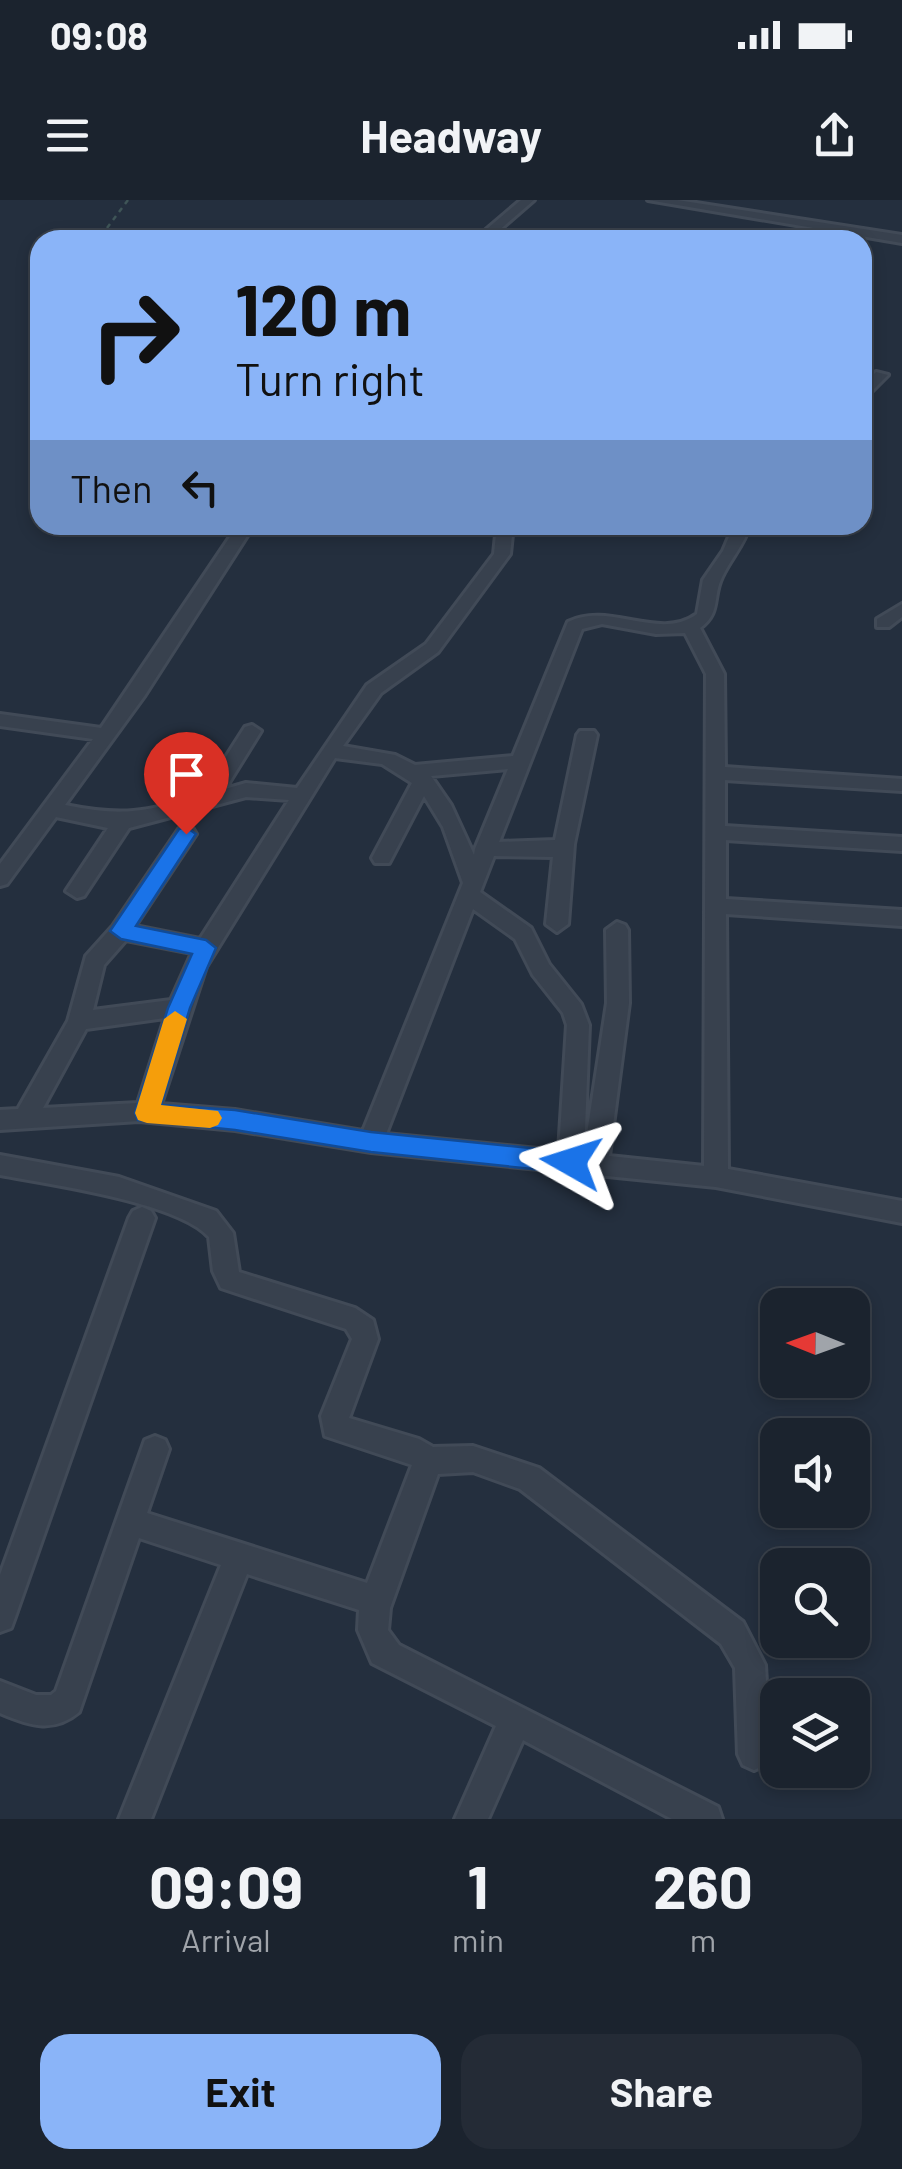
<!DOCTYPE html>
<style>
:root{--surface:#1b232e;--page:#242b36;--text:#f1f3f6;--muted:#a0a4aa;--line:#39404a;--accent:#8ab4f8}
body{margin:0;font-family:Barlow,sans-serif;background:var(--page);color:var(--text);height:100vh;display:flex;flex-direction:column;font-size:38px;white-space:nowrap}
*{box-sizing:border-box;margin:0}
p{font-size:32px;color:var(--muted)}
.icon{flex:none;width:55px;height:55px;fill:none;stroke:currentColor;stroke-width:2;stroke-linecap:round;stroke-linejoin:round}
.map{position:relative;height:1619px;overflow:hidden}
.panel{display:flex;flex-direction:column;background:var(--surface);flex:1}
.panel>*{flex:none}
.hud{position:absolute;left:30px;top:30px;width:842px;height:305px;border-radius:30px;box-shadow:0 5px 15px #0003,0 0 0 2px var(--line);background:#8ab4f8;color:#111;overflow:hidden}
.needle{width:65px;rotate:271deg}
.buttons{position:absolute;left:760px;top:1088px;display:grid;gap:20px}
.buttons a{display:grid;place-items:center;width:110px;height:110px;border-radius:20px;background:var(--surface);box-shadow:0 5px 15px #0003,0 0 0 2px var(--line);font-size:50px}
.pin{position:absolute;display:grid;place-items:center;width:85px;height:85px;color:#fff;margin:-102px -42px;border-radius:50% 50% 50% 0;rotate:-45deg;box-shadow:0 0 10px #0007}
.pin .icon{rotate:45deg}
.me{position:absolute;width:110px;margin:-55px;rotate:276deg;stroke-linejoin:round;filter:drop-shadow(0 0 8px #0008)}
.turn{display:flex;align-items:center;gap:35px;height:210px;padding:0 40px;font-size:45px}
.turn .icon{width:130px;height:130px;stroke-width:2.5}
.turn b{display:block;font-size:70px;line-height:85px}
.then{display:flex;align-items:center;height:95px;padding:0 40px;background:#0003;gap:20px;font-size:38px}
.eta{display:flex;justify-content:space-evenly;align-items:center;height:170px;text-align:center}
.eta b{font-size:60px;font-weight:700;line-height:70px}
.primary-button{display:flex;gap:20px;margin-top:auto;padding:20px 40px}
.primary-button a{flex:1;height:115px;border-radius:30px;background:var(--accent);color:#111;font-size:40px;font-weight:700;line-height:115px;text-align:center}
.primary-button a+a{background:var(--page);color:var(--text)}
.status{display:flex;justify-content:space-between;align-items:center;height:70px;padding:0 50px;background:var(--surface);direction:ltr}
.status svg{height:28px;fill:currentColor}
header{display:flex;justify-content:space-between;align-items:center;height:130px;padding:0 40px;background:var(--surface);font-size:45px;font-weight:700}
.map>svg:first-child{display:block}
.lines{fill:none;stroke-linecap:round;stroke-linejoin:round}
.street-casing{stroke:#414a57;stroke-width:6}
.path{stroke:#3f5557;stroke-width:2.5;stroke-dasharray:5 5;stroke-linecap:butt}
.street{fill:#38414e;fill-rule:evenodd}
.route{fill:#1a73e8;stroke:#114b97;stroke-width:2.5}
.slow{fill:#f59e0b}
</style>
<div class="status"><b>09:08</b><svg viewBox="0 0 49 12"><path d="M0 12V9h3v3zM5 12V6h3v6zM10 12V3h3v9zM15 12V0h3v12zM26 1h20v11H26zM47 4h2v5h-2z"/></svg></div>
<header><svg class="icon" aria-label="menu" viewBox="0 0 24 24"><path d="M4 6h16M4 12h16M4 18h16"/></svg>Headway<svg class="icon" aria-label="share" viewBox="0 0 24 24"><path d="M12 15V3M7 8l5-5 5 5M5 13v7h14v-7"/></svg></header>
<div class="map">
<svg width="902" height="1619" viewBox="0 0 902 1619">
<rect width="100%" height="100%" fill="#242f3e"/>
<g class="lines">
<defs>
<g id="street">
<polygon points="521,0 534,0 488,40 474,40"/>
<polygon points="648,0 677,0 902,35 902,43"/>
<polygon points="876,172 888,175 862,201 862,187"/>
<path d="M238 325H254L145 495 65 605C124 617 143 612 201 596L245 527 252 525 261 531 225 589 246 583 297 588 367 485 426 444 494 354 497 325H513L510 354 438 452 381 493 343 546 395 555 415 565 513 556 568 422C610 401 659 442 697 414L703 380 723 351 734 325H750C744 345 731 358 722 377 712 397 721 413 700 428L724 474 725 567 902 579V591L725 580V626L902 637V651L726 640V699L902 710V726L726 714 728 969 902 1001V1023L716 987 371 952 235 930 139 921 0 930V910L18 909 68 821 86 756 113 726 179 629H193L196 634 135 726 200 739 289 600 246 597 129 628 84 696 77 698 66 691 108 628 56 617 7 684 0 686V664L93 539 0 526V514L101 528ZM602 424 656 434 685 433 706 474 704 966 609 956 629 803 628 730 625 725 617 722 606 730 607 803 584 954 589 825 581 804 549 764 531 728 480 692 494 656 553 657 546 724 557 732 568 724 574 644 597 535 594 531H580L577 535 555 640 499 642 582 429ZM335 558 382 564 412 583 372 658 375 663H389L424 596 443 627 463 683 363 931 235 910 161 904 206 767ZM508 569 475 649 474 655 451 605 431 576ZM473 709 515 739 533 775 563 813 567 825 559 951 386 934ZM126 740 192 753 171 800 93 810 104 765ZM165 818 138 903 43 908 86 829Z"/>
<polygon points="902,404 902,417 889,427 877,427 877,419"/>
<path d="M0 955 119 977 216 1011 233 1033 239 1072 355 1108 373 1120 378 1139 349 1218 419 1239 433 1247 473 1246 539 1268 743 1422 765 1465 770 1554 765 1565 754 1570 743 1565 738 1554 735 1468 721 1444 520 1289 473 1272 438 1274 390 1408 388 1430 399 1445 718 1607 722 1619H672L523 1540 488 1619H455L496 1526 372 1463 358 1430 359 1410 247 1374 151 1619H119L221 1365 139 1338 79 1512C53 1534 28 1525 0 1513V1481L36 1495H51L56 1491 145 1240 155 1236 165 1240 169 1249 147 1313 367 1383 412 1265 325 1236 321 1216 352 1139 346 1129 221 1088 213 1071 209 1037C178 1002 48 984 0 975Z"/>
<polygon points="142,1007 151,1011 155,1018 15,1417 11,1428 0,1432 0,1375 129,1018 133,1011"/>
</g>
</defs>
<use href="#street" class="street-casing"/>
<polyline class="path" points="107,28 128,0"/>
<use href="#street" class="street"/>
</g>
<polygon class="route" points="186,627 196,634 136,726 206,740 216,748 190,808 161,905 235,910 371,932 571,952 580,955 584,962 580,970 571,973 371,952 235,930 138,920 135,913 168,808 192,754 121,739 110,731 179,629"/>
<polygon class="slow" points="175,811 187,819 161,905 218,911 222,918 218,925 210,928 147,923 138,920 135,913 164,819"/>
</svg>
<div class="buttons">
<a><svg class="needle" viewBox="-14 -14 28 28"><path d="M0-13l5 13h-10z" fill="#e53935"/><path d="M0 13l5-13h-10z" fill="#a0a4aa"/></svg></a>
<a><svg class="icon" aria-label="sound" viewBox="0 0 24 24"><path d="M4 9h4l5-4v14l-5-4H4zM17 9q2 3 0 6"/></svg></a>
<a><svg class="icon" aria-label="search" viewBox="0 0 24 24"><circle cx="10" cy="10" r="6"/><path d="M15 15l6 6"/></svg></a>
<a><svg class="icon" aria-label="layers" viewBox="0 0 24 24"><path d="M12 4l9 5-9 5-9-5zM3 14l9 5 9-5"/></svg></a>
</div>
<div class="pin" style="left:186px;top:634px;background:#d93025"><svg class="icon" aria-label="arrive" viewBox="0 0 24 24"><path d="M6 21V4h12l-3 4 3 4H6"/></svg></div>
<svg class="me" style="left:571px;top:962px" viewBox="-20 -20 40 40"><path d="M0-17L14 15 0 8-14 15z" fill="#1a73e8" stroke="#fff" stroke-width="4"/></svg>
<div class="hud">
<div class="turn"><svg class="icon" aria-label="right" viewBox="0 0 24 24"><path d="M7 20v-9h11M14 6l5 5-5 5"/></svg><div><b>120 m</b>Turn right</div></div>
<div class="then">Then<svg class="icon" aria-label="left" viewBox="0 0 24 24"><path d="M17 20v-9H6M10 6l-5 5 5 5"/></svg></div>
</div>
</div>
<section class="panel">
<div class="eta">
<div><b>09:09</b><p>Arrival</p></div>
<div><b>1</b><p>min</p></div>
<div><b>260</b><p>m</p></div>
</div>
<div class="primary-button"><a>Exit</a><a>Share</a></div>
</section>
